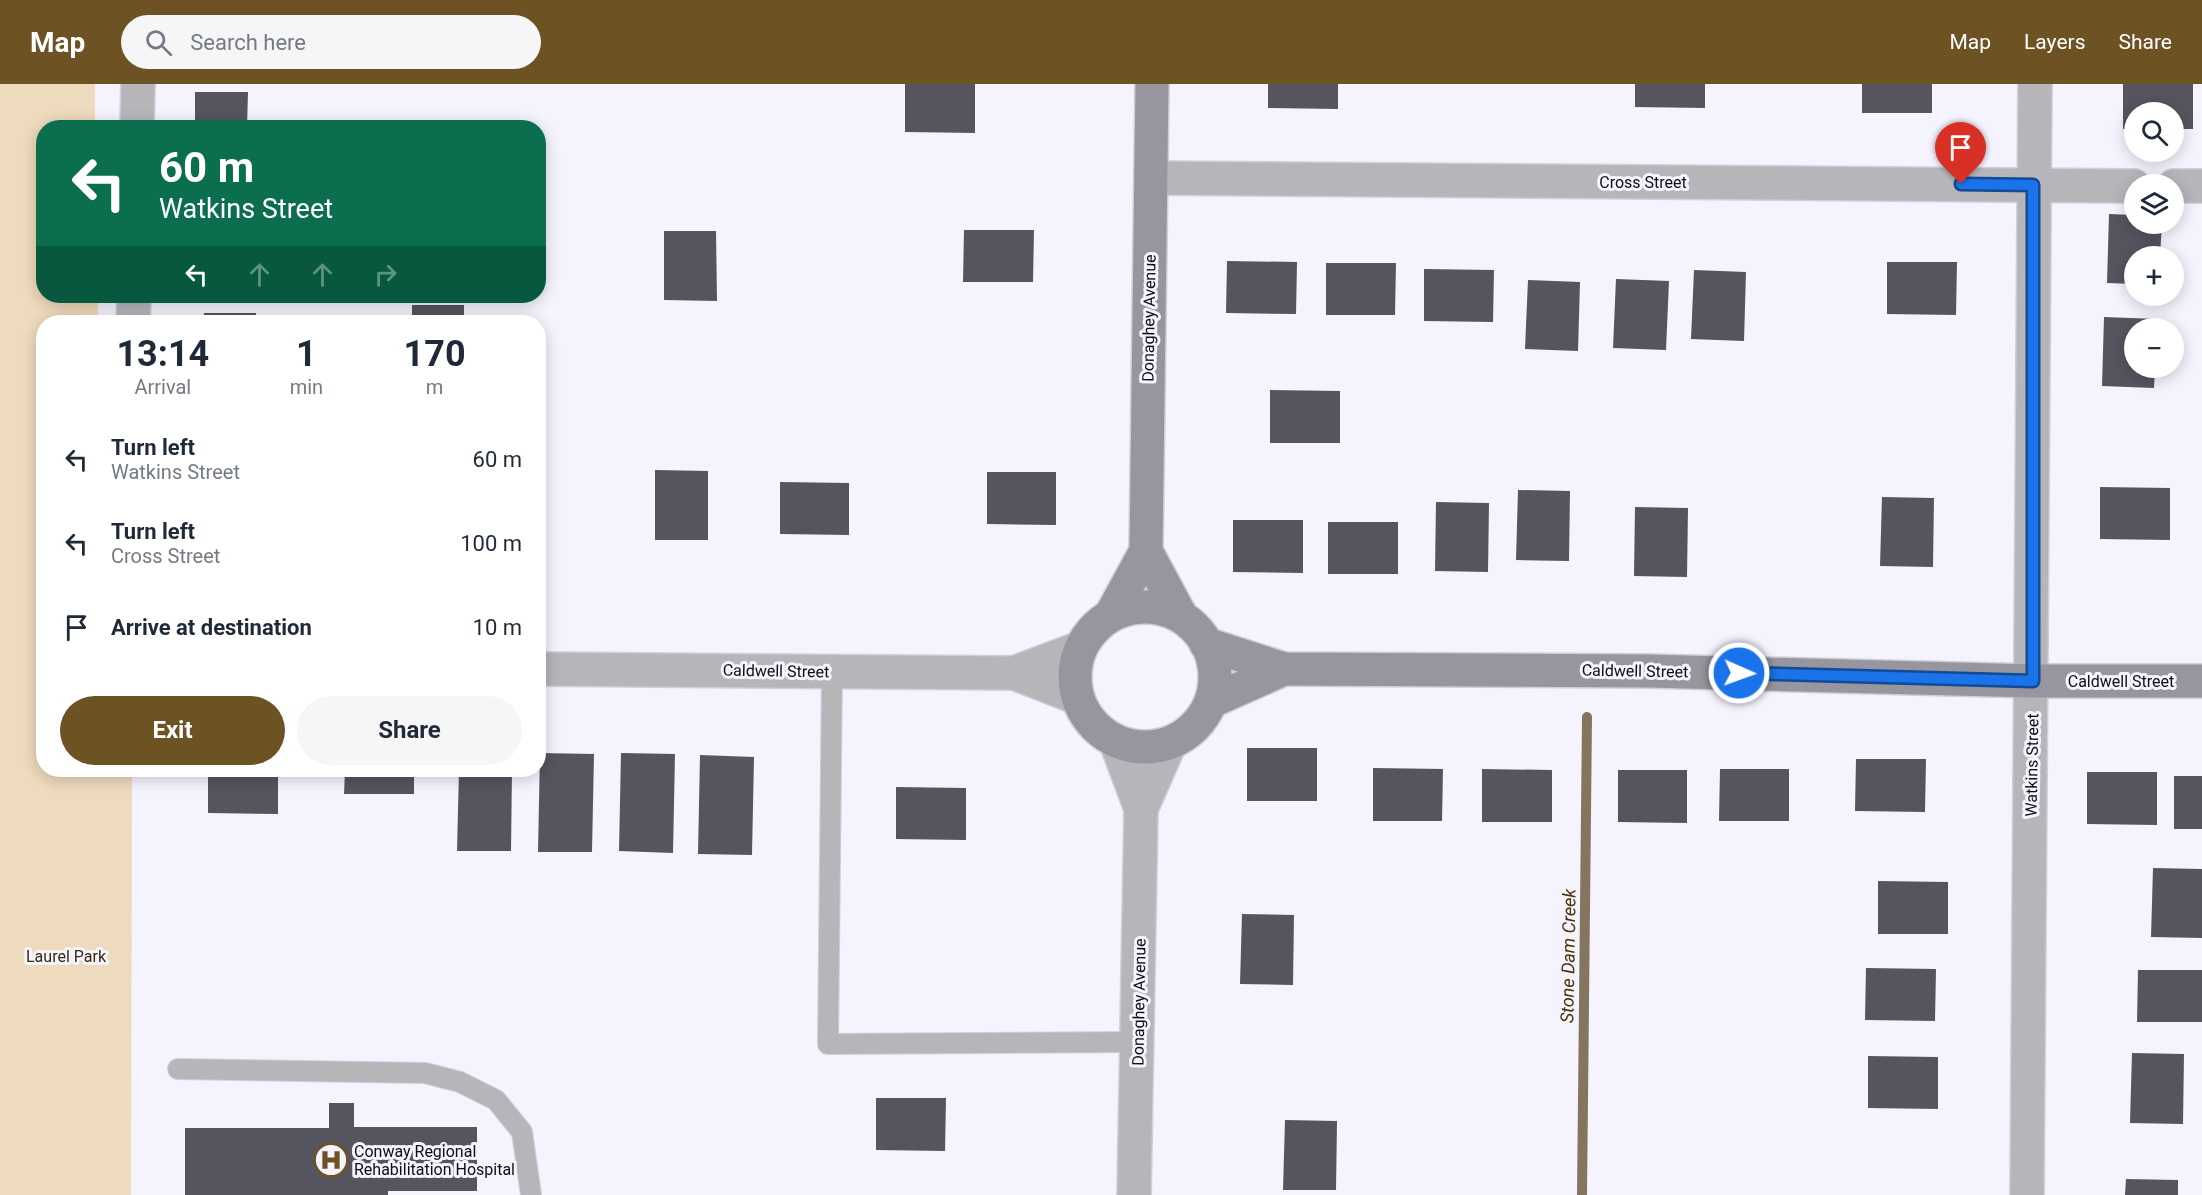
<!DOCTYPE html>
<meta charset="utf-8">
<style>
:root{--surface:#fff;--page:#f6f6f7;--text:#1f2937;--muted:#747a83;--accent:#6d5224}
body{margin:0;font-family:Roboto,sans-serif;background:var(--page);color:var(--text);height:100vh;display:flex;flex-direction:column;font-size:22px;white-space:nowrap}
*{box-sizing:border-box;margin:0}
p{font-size:20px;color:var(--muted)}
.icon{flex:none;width:33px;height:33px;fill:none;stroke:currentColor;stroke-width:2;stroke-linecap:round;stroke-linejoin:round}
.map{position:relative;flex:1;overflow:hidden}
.drawer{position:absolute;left:36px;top:231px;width:510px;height:462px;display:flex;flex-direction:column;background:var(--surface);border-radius:24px;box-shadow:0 3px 15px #0003}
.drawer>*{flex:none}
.top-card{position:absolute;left:36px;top:36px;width:510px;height:183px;border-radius:24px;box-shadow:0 3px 15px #0003;background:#0b6e4f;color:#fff;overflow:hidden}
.fabs{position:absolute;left:2124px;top:18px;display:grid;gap:12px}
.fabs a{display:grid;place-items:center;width:60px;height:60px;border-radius:50%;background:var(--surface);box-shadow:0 3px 15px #0003;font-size:30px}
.pin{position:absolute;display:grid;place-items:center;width:51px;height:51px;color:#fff;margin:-62px -26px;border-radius:50% 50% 50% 0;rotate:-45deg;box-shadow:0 0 6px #0007}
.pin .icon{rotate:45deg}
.me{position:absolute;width:66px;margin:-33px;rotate:92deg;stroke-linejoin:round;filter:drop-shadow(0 0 4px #0008)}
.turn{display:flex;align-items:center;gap:21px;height:126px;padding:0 24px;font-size:27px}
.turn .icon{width:78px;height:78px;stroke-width:2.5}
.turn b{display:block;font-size:42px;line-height:51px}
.lanes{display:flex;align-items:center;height:57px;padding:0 24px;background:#0003;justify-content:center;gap:30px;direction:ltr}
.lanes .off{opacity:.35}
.eta{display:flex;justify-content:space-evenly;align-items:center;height:102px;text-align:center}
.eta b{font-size:36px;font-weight:700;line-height:42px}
.action{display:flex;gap:12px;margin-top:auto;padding:12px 24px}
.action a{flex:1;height:69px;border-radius:36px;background:var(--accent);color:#fff;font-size:24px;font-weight:700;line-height:69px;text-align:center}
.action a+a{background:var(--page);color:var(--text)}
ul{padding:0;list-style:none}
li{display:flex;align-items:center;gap:18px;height:84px;padding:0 24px}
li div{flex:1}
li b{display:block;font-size:22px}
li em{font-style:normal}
header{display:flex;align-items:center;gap:36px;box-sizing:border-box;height:84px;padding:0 30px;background:var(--accent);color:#fff}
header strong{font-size:28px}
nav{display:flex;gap:33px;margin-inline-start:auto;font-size:21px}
.search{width:420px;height:54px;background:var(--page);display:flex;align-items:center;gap:15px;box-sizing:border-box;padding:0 21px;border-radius:33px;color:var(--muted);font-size:22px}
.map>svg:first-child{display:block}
.green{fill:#eedabc}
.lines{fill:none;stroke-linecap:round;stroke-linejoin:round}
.stream{stroke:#84755f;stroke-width:10}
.building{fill:#56545e}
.service-casing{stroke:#d0ced7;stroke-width:22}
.minor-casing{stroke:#d0ced7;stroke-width:36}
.tertiary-casing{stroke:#d0ced7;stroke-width:36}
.secondary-casing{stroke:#d0ced7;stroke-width:36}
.service{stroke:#b6b5ba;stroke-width:20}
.minor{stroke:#b6b5ba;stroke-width:33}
.tertiary{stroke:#b6b5ba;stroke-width:33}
.secondary{stroke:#97969e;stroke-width:33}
.route-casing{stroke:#114b97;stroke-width:15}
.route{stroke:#1a73e8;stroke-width:10}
.labels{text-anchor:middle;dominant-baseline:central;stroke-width:6;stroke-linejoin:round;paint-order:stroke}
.street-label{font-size:16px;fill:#0e0e12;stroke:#f5f3fd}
.park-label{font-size:16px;fill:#3a2a0c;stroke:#f5f3fd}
.poi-label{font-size:16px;fill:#0e0e12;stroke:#f5f3fd;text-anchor:start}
.water-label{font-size:18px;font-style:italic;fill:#4a3306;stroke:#f5f3fd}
</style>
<header>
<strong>Map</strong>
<div class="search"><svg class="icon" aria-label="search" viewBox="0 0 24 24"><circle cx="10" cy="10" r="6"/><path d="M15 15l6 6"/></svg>Search here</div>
<nav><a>Map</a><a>Layers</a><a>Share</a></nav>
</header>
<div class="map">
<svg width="2202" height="1111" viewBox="0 0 2202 1111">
<rect width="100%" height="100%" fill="#f5f3fd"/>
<polygon class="green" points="0,0 95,0 95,43 44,44 44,212 98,212 98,238 44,238 44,686 132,686 131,1111 0,1111"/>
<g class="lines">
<polyline class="stream" points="1582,1111 1587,633"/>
</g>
<g class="building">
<polygon points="905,0 975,0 975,49 905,48"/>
<polygon points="1268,0 1338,0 1338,25 1268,24"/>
<polygon points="1635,0 1705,0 1705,24 1635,23"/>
<rect x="1862" y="0" width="70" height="29"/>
<polygon points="2123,0 2193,0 2193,45 2174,45 2174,28 2134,28 2134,45 2123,45"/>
<polygon points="195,8 248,8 247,44 195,44"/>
<polygon points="2109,130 2134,131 2134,140 2162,140 2160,172 2134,172 2134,200 2107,199"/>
<polygon points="964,146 1034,146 1033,198 963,198"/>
<polygon points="664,147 716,147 717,217 664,216"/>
<polygon points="1227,177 1297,178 1296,230 1226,229"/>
<polygon points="1887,178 1957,178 1956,231 1887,230"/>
<polygon points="1326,179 1396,179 1395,231 1326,231"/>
<polygon points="1424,185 1494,186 1493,238 1424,237"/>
<polygon points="1694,186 1746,188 1744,257 1691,255"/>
<polygon points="1616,195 1669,197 1666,266 1613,264"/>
<polygon points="1528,196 1580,198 1578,267 1525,265"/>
<rect x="412" y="221" width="52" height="17"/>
<rect x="204" y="229" width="52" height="9"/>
<polygon points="2104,233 2157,235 2157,244 2134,244 2134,284 2155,284 2154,304 2102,302"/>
<polygon points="1270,306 1340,307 1340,359 1270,359"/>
<polygon points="655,386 708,387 708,456 655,456"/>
<polygon points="987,388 1056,388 1056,441 987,440"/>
<polygon points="780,398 849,399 849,451 780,450"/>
<polygon points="2100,403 2170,404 2170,456 2100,455"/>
<polygon points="1518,406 1570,407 1569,477 1516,476"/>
<polygon points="1882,413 1934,414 1933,483 1880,482"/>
<polygon points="1436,418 1489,419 1488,488 1435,487"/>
<polygon points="1635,423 1688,424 1687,493 1634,492"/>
<polygon points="1233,436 1303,436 1303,489 1233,488"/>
<rect x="1328" y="438" width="70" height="52"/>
<rect x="1247" y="664" width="70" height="53"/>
<polygon points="540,669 594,670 592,768 538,768"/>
<polygon points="621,669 675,670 673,769 619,767"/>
<polygon points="700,671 754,673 752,771 698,770"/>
<polygon points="1856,675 1926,675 1925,728 1855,727"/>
<polygon points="1373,684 1443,685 1442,737 1373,737"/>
<polygon points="1482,685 1552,686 1552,738 1482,738"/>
<polygon points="1720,685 1789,685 1789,737 1719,737"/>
<polygon points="208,686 278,686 278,730 208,729"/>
<polygon points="345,686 414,686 414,710 344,710"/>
<polygon points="459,686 512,686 511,767 457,767"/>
<polygon points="1618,686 1687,686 1687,739 1618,738"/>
<polygon points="2087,688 2157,688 2157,741 2087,740"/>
<rect x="2174" y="692" width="28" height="53"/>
<polygon points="896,703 966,704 966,756 896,755"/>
<polygon points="2153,784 2202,785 2202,854 2151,853"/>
<polygon points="1878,797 1948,798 1948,850 1878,850"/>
<polygon points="1242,830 1294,831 1293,901 1240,900"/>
<polygon points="1866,884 1936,885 1935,937 1865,936"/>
<polygon points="2138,886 2202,886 2202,938 2137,938"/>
<polygon points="2132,969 2184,970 2183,1040 2130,1039"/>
<polygon points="1868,972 1938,973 1938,1025 1868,1024"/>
<polygon points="876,1014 946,1014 945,1067 876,1066"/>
<polygon points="329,1019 354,1019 354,1043 477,1043 477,1107 388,1107 388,1111 185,1111 185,1044 329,1044"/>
<polygon points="1285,1036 1337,1037 1336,1106 1283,1106"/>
<polygon points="2126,1095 2178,1096 2178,1111 2125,1111"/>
</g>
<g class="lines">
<defs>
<g id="service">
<polyline points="832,588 828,960 1139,958"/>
<polyline points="178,985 425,989 460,998 496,1016 522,1048 531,1111"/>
</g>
<g id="minor">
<polyline points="137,44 138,0"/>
<polyline points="1151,94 2134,102"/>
<polyline points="2174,102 2202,102"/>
<polyline points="133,238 134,212"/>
<polyline points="538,585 1014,589 1078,614"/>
<polyline points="1014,589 1080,564"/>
<polyline points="2027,1111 2035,0"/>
</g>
<g id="tertiary">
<polyline points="1116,658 1141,725 1134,1111"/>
<polyline points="1141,725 1170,659"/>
</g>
<g id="secondary">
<polyline points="1146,467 1181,532"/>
<circle cx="1145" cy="593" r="70"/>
<polyline points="1111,531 1146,467 1152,0"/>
<polyline points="1206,560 1284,585 1648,587 2033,597 2202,597"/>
<polyline points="1212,617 1284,585"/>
</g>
</defs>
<use href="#service" class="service-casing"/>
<use href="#minor" class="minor-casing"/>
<use href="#tertiary" class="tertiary-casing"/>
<use href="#secondary" class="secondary-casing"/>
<use href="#service" class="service"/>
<use href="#minor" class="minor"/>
<use href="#tertiary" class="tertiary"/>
<use href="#secondary" class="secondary"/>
</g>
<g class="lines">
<defs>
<polyline id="route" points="1739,589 2033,597 2033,101 1961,100"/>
</defs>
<use href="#route" class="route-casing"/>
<use href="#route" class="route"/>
</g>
<defs>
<symbol id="hospital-ring" viewBox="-11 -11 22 22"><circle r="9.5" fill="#f5f3fd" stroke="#6d5224" stroke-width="1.5"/><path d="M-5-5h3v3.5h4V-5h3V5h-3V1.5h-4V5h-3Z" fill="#6d5224"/></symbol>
</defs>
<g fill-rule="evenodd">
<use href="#hospital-ring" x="312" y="1057" width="38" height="38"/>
</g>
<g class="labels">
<g class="street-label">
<text x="1643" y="98">Cross Street</text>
<text transform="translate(1149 234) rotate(-89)">Donaghey Avenue</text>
<text transform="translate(776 587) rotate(1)">Caldwell Street</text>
<text transform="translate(1635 587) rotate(1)">Caldwell Street</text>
<text x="2121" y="597">Caldwell Street</text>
<text transform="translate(2032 681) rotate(-89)">Watkins Street</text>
<text transform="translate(1139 918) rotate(-89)">Donaghey Avenue</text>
</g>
<g class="park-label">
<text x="66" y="872">Laurel Park</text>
</g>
<g class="poi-label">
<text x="354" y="1067">Conway Regional<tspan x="354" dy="18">Rehabilitation Hospital</tspan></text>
</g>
<g class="water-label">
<text transform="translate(1568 872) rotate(-89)">Stone Dam Creek</text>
</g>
</g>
</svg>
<div class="fabs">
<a><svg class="icon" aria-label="search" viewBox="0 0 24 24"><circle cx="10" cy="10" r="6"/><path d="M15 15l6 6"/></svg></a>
<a><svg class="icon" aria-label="layers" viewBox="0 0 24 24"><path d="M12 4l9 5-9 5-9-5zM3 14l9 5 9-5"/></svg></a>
<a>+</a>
<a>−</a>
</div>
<div class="pin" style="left:1961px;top:100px;background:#d93025"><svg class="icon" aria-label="arrive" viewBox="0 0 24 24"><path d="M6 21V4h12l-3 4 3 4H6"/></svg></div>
<svg class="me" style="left:1739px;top:589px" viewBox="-20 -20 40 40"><circle r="17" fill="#1a73e8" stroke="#fff" stroke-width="3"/><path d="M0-11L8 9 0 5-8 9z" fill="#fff"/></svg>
<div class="top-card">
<div class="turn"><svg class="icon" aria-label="left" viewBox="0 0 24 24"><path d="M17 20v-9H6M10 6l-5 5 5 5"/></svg><div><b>60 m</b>Watkins Street</div></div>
<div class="lanes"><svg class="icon" aria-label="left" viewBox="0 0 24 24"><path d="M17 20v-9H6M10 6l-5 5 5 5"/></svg><svg class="icon off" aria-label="ahead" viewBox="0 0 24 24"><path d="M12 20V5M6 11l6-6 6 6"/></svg><svg class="icon off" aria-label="ahead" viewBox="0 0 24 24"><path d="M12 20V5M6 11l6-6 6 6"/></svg><svg class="icon off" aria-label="right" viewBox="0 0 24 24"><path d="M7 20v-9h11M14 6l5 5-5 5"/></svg></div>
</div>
<section class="drawer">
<div class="eta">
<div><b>13:14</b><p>Arrival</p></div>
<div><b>1</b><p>min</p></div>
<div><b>170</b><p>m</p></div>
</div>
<ul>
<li><svg class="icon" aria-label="left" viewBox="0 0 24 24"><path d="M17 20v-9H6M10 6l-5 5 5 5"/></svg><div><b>Turn left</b><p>Watkins Street</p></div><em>60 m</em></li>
<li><svg class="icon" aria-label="left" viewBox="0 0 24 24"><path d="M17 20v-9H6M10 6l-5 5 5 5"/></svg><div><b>Turn left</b><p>Cross Street</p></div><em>100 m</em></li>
<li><svg class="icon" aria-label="arrive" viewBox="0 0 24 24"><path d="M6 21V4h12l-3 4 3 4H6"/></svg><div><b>Arrive at destination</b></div><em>10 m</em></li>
</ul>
<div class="action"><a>Exit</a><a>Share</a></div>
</section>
</div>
